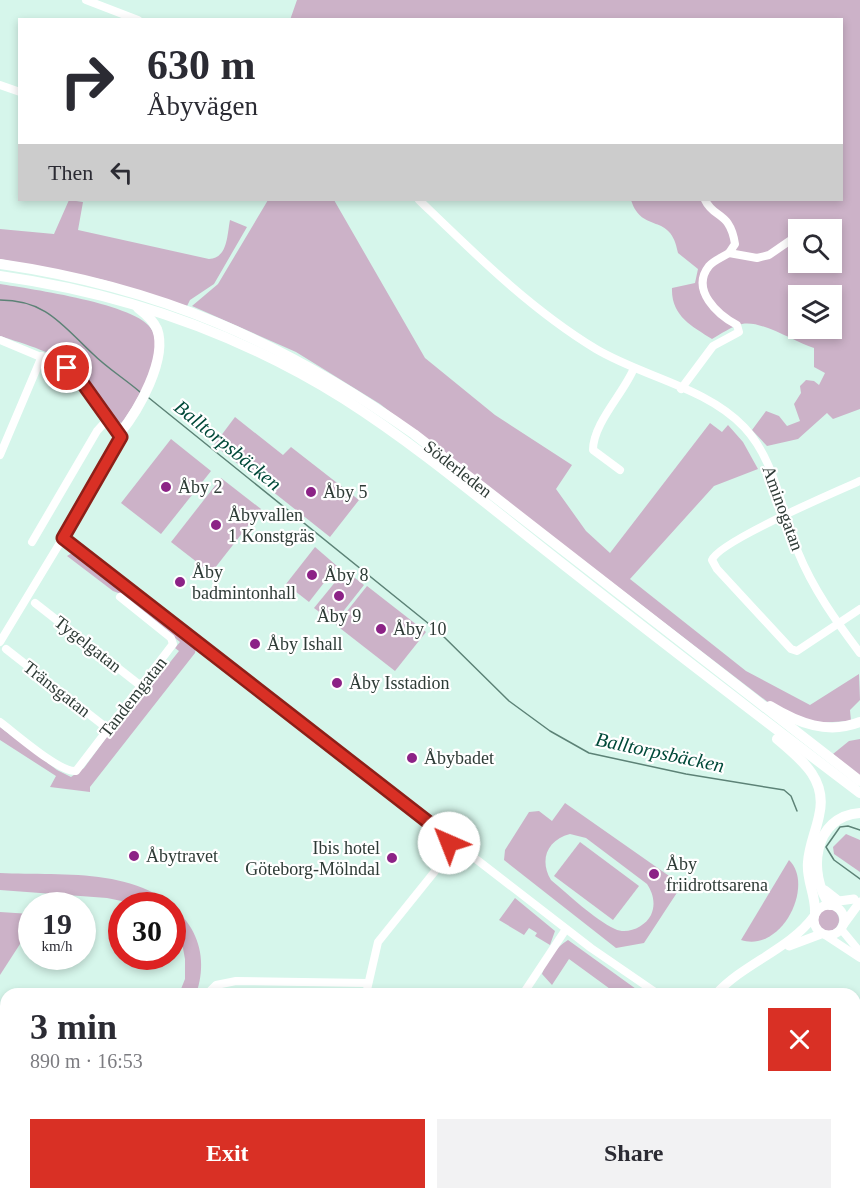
<!DOCTYPE html>
<meta charset="utf-8">
<style>
:root{--surface:#fff;--page:#f2f2f3;--text:#2b2b33;--muted:#7c7c81;--accent:#d93025}
body{margin:0;font-family:"Times New Roman",serif;background:var(--page);color:var(--text);height:100vh;display:flex;flex-direction:column;font-size:22px;white-space:nowrap}
*{box-sizing:border-box;margin:0}
p{font-size:20px;color:var(--muted)}
.icon{flex:none;width:33px;height:33px;fill:none;stroke:currentColor;stroke-width:2;stroke-linecap:round;stroke-linejoin:round}
.map{position:relative;flex:1;overflow:hidden}
.details{position:absolute;left:0px;top:988px;width:861px;height:212px;display:flex;flex-direction:column;background:var(--surface);border-radius:18px 18px 0 0;box-shadow:0 3px 9px #0003}
.details>*{flex:none}
.top-card{position:absolute;left:18px;top:18px;width:825px;height:183px;border-radius:0px;box-shadow:0 3px 9px #0003;background:#fff;color:var(--text);overflow:hidden}
.buttons{position:absolute;left:788px;top:219px;display:grid;gap:12px}
.buttons a{display:grid;place-items:center;width:54px;height:54px;border-radius:0px;background:var(--surface);box-shadow:0 3px 9px #0003;font-size:30px}
.speed{position:absolute;left:18px;top:892px;display:flex;gap:12px;font-size:30px;font-weight:700;text-align:center}
.speed>*{display:grid;place-content:center;width:78px;height:78px;border-radius:50%;background:var(--surface);box-shadow:0 3px 9px #0003;line-height:1}
.speed small{font-size:15px;font-weight:400}
.speed .limit{border:9px solid #d22;background:#fff;color:#111}
.pin{position:absolute;display:grid;place-items:center;width:51px;height:51px;color:#fff;margin:-26px;border:3px solid #fff;border-radius:50%;box-shadow:0 2px 6px #0007}
.me{position:absolute;width:66px;margin:-33px;rotate:316deg;stroke-linejoin:round;filter:drop-shadow(0 0 4px #0008)}
.turn{display:flex;align-items:center;gap:21px;height:126px;padding:0 30px;font-size:27px}
.turn .icon{width:78px;height:78px;stroke-width:2.5}
.turn b{display:block;font-size:42px;line-height:51px}
.then{display:flex;align-items:center;height:57px;padding:0 30px;background:#0003;gap:12px;font-size:22px}
.round{display:grid;place-items:center;flex:none;width:63px;height:63px;border-radius:0px;background:var(--page)}
.headline{display:flex;align-items:center;justify-content:space-between;height:102px;padding:0 30px}
h1{font-size:36px;font-weight:800;line-height:45px}
.action{display:flex;gap:12px;margin-top:auto;padding:12px 30px}
.action a{flex:1;height:69px;border-radius:0px;background:var(--accent);color:#fff;font-size:24px;font-weight:800;line-height:69px;text-align:center}
.action a+a{background:var(--page);color:var(--text)}
.map>svg:first-child{display:block}
.green{fill:#ccb2c8;fill-rule:evenodd}
.lines{fill:none;stroke-linecap:round;stroke-linejoin:round}
.stream{stroke:#5c8276;stroke-width:1.5}
.minor{stroke:#fff;stroke-width:8}
.major{stroke:#fff;stroke-width:9}
.highway{stroke:#fff;stroke-width:10}
.route-casing{stroke:#8d1f18;stroke-width:15}
.route{stroke:#d93025;stroke-width:10}
.poi-dot{fill:#8c2286;stroke:#fff;stroke-width:2}
.labels{text-anchor:middle;dominant-baseline:central;stroke-width:4.5;stroke-linejoin:round;paint-order:stroke}
.street-label{font-size:18px;fill:#2e3b36;stroke:#fff}
.poi-label{font-size:18px;fill:#2e3b36;stroke:#fff;text-anchor:start}
.water-label{font-size:20px;font-style:italic;fill:#004939;stroke:#fff}
</style>
<div class="map">
<svg width="860" height="1199" viewBox="0 0 860 1199">
<rect width="100%" height="100%" fill="#d6f6eb"/>
<g class="green">
<path d="M297 0H860V409L833 419 827 413 798 439 767 446 752 430 766 411 779 416 787 426 800 421 794 404 801 393 800 386 806 380 814 381 819 385 825 373 814 367V348C794 342 762 320 742 324 732 326 721 334 712 339 692 326 671 316 672 288L695 283 698 269 678 253C671 211 642 235 631 200H842V20H290ZM798 230H831V262H798ZM798 296H831V328H798Z"/>
<path d="M69 200 83 202 78 230 209 259C228 258 227 235 230 220L247 227 214 284 190 300 187 306 104 280 0 259V229L54 234Z"/>
<polygon points="268,200 334,200 425,358 495,415 572,465 556,489 586,531 610,553 710,423 722,432 728,425 743,442 758,469 714,486 630,579 746,671 810,705 859,674 860,700 850,710 851,721 814,723 769,703 380,404 296,352 192,306 218,284"/>
<path d="M0 284C30 289 139 304 152 330 166 356 136 402 122 423 105 421 89 385 77 372 59 353 24 344 0 336Z"/>
<polygon points="235,417 283,455 291,447 359,500 330,537 214,445"/>
<polygon points="171,439 211,471 161,534 121,503"/>
<polygon points="221,478 261,509 211,573 171,542"/>
<polygon points="315,547 337,566 309,602 286,584"/>
<polygon points="72,553 196,646 195,653 90,787 90,792 50,787 56,776 0,740 0,727 57,770 71,777 84,768 154,673 159,676 179,651 175,648 180,642 121,594 113,591 67,556"/>
<polygon points="345,570 364,585 334,623 314,608"/>
<polygon points="367,586 426,632 395,671 336,625"/>
<polygon points="860,739 860,776 833,754 849,741"/>
<path d="M565 803 682 885 644 943 616 948 504 860 505 850 529 812 539 811 552 821ZM570 834 586 838 647 884C653 893 656 904 651 915 645 927 627 935 615 929 594 919 569 895 551 880 539 860 547 840 570 834Z"/>
<polygon points="846,834 860,840 860,872 834,854 833,847"/>
<polygon points="580,842 639,886 613,920 554,876"/>
<path d="M789 860C815 885 782 953 741 940Z"/>
<path d="M0 873C63 876 154 865 191 928 203 948 204 972 196 994H179L185 979V959L182 943 173 926 172 906H146L107 898 0 890Z"/>
<polygon points="515,898 555,931 550,945 535,936 537,933 529,928 524,935 499,920"/>
<circle cx="828" cy="920" r="11"/>
<polygon points="0,912 31,914 31,927 0,975"/>
<path d="M568 940 643 994H617L569 959 552 985 542 974C546 961 556 947 568 940Z"/>
</g>
<g class="lines">
<g class="stream">
<path d="M0 300C46 300 62 325 93 354 107 368 125 379 140 392"/>
<polyline points="149,398 434,628"/>
<polyline points="440,633 509,701 550,731 589,753 686,774 784,790 791,796 797,811"/>
<polyline points="860,830 848,826 840,827 826,847 834,860 860,879"/>
</g>
<g class="minor">
<polyline points="86,0 138,20"/>
<polyline points="0,85 20,92"/>
<path d="M419 200C474 253 530 309 596 349 643 377 706 387 744 427 776 461 781 511 798 552 813 589 836 621 860 653"/>
<path d="M705 200C714 219 730 211 735 244L729 253"/>
<polyline points="806,230 811,226"/>
<polyline points="0,340 67,368 81,382 121,437 101,475 0,642"/>
<path d="M681 389 713 346 739 332 737 325C718 315 690 290 709 266 713 261 723 257 729 253L757 258 769 255 798 235"/>
<polyline points="0,455 42,356"/>
<path d="M620 470 593 450C593 423 624 393 634 368"/>
<path d="M860 481C837 491 718 542 712 560L717 569 791 649 797 651 860 609"/>
<polyline points="63,538 450,839"/>
<polyline points="32,542 97,431 107,420"/>
<polyline points="35,603 141,686"/>
<polyline points="6,649 108,729"/>
<path d="M0 722C15 733 60 773 76 771L173 644 171 638 120 597"/>
<circle cx="457" cy="844" r="8"/>
<polyline points="463,849 591,948 658,994"/>
<polyline points="841,929 860,952"/>
<polyline points="825,935 860,958"/>
<polyline points="207,994 216,985 236,981 368,983"/>
<polyline points="366,994 378,942 452,850"/>
<polyline points="523,994 566,929"/>
<polyline points="0,1050 6,1051"/>
<polyline points="855,1095 860,1097"/>
<polyline points="0,1121 6,1122"/>
<polyline points="0,1153 6,1153"/>
<polyline points="0,1174 6,1179"/>
<polyline points="22,1194 28,1199"/>
<polyline points="129,1194 135,1199"/>
<polyline points="524,1194 573,1199"/>
<polyline points="826,1194 835,1199"/>
<polyline points="356,1199 357,1194"/>
<polyline points="756,1199 757,1194"/>
</g>
<g class="major">
<polyline points="825,890 839,901 854,899"/>
<circle cx="829" cy="920" r="15"/>
<polyline points="843,925 860,902"/>
<polyline points="789,946 821,934"/>
<path d="M716 994C744 963 789 950 814 916"/>
<polyline points="586,1199 596,1199"/>
</g>
<g class="highway">
<path d="M0 264C159 287 284 342 414 434L860 781"/>
<path d="M0 276C122 293 240 334 344 399 421 448 492 509 564 565 662 642 761 718 860 793"/>
<path d="M120 433C138 411 168 359 157 329 153 320 146 314 138 308"/>
<path d="M770 706C798 723 828 735 860 722"/>
<path d="M777 739C802 760 828 780 819 816 816 831 809 846 808 862 806 880 816 895 815 913"/>
<path d="M830 905C807 874 813 816 860 813"/>
</g>
</g>
<g class="lines">
<defs>
<polyline id="route" points="67,368 81,381 121,437 63,538 450,839 449,843"/>
</defs>
<use href="#route" class="route-casing"/>
<use href="#route" class="route"/>
</g>
<g class="poi-dot">
<circle cx="166" cy="487" r="6"/>
<circle cx="311" cy="492" r="6"/>
<circle cx="216" cy="525" r="6"/>
<circle cx="312" cy="575" r="6"/>
<circle cx="180" cy="582" r="6"/>
<circle cx="339" cy="596" r="6"/>
<circle cx="381" cy="629" r="6"/>
<circle cx="255" cy="644" r="6"/>
<circle cx="337" cy="683" r="6"/>
<circle cx="412" cy="758" r="6"/>
<circle cx="134" cy="856" r="6"/>
<circle cx="392" cy="858" r="6"/>
<circle cx="654" cy="874" r="6"/>
</g>
<g class="labels">
<g class="street-label">
<text transform="translate(458 469) rotate(38)">Söderleden</text>
<text transform="translate(783 508) rotate(70)">Aminogatan</text>
<text transform="translate(88 644) rotate(38)">Tygelgatan</text>
<text transform="translate(57 689) rotate(38)">Tränsgatan</text>
<text transform="translate(133 697) rotate(-52)">Tandemgatan</text>
</g>
<g class="poi-label">
<text x="178" y="487">Åby 2</text>
<text x="323" y="492">Åby 5</text>
<text x="228" y="515">Åbyvallen<tspan x="228" dy="21">1 Konstgräs</tspan></text>
<text x="192" y="572">Åby<tspan x="192" dy="21">badmintonhall</tspan></text>
<text x="324" y="575">Åby 8</text>
<text x="339" y="616" text-anchor="middle">Åby 9</text>
<text x="393" y="629">Åby 10</text>
<text x="267" y="644">Åby Ishall</text>
<text x="349" y="683">Åby Isstadion</text>
<text x="424" y="758">Åbybadet</text>
<text x="380" y="848" text-anchor="end">Ibis hotel<tspan x="380" dy="21">Göteborg-Mölndal</tspan></text>
<text x="146" y="856">Åbytravet</text>
<text x="666" y="864">Åby<tspan x="666" dy="21">friidrottsarena</tspan></text>
</g>
<g class="water-label">
<text transform="translate(228 445) rotate(39)">Balltorpsbäcken</text>
<text transform="translate(660 752) rotate(12)">Balltorpsbäcken</text>
</g>
</g>
</svg>
<div class="buttons">
<a><svg class="icon" aria-label="search" viewBox="0 0 24 24"><circle cx="10" cy="10" r="6"/><path d="M15 15l6 6"/></svg></a>
<a><svg class="icon" aria-label="layers" viewBox="0 0 24 24"><path d="M12 4l9 5-9 5-9-5zM3 14l9 5 9-5"/></svg></a>
</div>
<div class="speed"><div>19<small>km/h</small></div><div class="limit">30</div></div>
<div class="pin" style="left:67px;top:368px;background:#d93025"><svg class="icon" aria-label="arrive" viewBox="0 0 24 24"><path d="M6 21V4h12l-3 4 3 4H6"/></svg></div>
<svg class="me" style="left:449px;top:843px" viewBox="-20 -20 40 40"><circle r="19" fill="#fff"/><path d="M0-13L10 11 0 6-10 11z" fill="#d93025"/></svg>
<div class="top-card">
<div class="turn"><svg class="icon" aria-label="right" viewBox="0 0 24 24"><path d="M7 20v-9h11M14 6l5 5-5 5"/></svg><div><b>630 m</b>Åbyvägen</div></div>
<div class="then">Then<svg class="icon" aria-label="left" viewBox="0 0 24 24"><path d="M17 20v-9H6M10 6l-5 5 5 5"/></svg></div>
</div>
<section class="details">
<div class="headline"><div><h1>3 min</h1><p>890 m · 16:53</p></div><a class="round" style="background:#d93025;color:#fff"><svg class="icon" aria-label="close" viewBox="0 0 24 24"><path d="M6 6l12 12M18 6L6 18"/></svg></a></div>
<div class="action"><a>Exit</a><a>Share</a></div>
</section>
</div>
